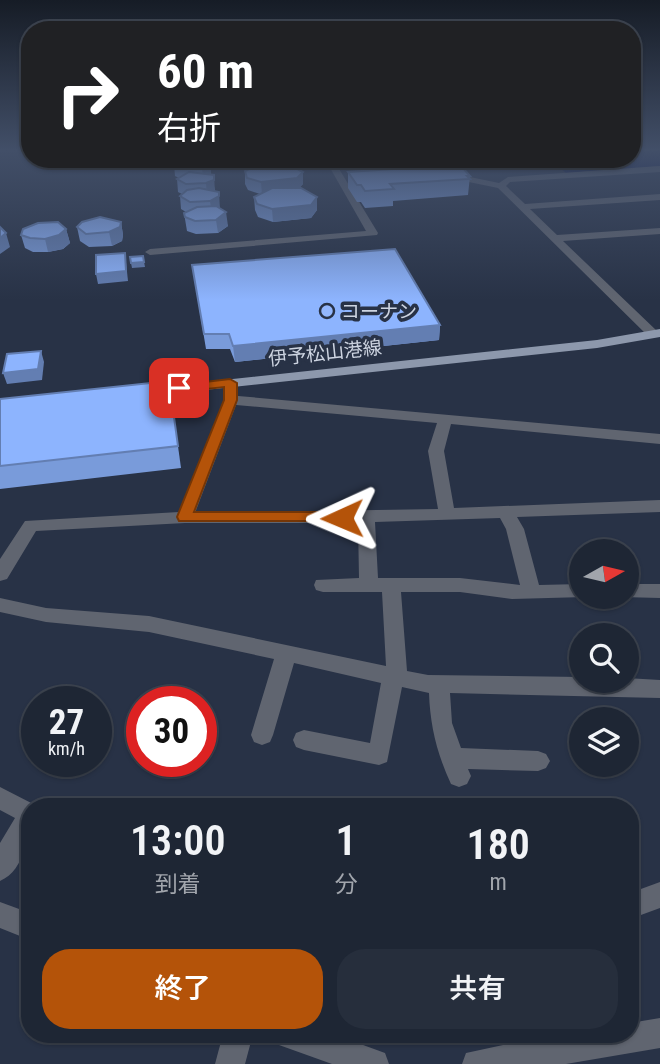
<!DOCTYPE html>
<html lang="ja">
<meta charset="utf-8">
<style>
:root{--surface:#1e2634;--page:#262e3c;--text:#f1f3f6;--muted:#a1a5ac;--line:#3c434f;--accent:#b45309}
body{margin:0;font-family:"Roboto Condensed","Noto Sans JP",sans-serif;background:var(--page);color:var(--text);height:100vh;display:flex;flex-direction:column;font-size:26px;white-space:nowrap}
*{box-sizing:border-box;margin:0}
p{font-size:23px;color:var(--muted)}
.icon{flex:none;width:38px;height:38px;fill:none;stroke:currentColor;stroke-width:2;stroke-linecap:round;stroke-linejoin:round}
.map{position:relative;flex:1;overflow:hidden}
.drawer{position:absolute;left:21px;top:798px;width:618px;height:245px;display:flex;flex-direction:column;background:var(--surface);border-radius:28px;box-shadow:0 2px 5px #0004,0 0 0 2px var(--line)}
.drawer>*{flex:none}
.banner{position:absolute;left:21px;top:21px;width:620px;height:147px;border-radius:28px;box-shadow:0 2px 5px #0004,0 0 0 2px var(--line);background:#202124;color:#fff;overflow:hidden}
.needle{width:46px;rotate:82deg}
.buttons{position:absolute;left:569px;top:539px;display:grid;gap:14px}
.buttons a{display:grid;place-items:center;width:70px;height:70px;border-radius:50%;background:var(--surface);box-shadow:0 2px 5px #0004,0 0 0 2px var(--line);font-size:35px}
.speed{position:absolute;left:21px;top:686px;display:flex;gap:14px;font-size:35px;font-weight:700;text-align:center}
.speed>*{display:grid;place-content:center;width:91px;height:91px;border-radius:50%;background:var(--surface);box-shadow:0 2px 5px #0004,0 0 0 2px var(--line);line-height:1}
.speed small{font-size:18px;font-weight:400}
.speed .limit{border:10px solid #d22;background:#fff;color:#111}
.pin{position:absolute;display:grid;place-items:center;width:60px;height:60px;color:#fff;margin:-30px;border-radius:14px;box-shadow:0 4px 10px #0006}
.me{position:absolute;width:77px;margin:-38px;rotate:269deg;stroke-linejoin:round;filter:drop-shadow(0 0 5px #0008)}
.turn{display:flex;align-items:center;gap:24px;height:147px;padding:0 21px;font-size:32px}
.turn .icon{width:91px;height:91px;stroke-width:2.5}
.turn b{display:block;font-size:49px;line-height:60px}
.eta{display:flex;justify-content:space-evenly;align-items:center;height:119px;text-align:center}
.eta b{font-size:42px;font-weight:600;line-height:49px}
.primary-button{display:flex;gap:14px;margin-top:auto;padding:14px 21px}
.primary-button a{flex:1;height:80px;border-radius:28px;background:var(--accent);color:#fff;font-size:28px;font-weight:600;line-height:80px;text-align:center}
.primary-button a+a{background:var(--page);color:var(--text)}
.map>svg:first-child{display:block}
.water{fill:#000d4b}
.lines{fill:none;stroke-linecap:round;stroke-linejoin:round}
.minor{fill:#606570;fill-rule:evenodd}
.major{fill:#8d98ac;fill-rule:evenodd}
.wall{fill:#799bda}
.shaded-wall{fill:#637eb2}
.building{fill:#8db4fe;stroke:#637eb2;stroke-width:2}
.route{fill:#b45309;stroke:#753606;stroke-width:2}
.poi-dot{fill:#93b7fd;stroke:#283246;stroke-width:2.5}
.labels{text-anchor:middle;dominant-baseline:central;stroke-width:7;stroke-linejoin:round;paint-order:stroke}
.far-poi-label{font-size:19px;fill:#cdd4e1;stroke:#283246;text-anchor:start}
.far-street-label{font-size:19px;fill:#cdd4e1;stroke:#283246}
</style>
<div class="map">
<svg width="660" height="1064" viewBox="0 0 660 1064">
<rect width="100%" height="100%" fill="#283246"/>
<polygon class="water" points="632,151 660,151 660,166 566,173 550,159 632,159"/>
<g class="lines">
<g class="minor">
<polygon points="325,159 333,159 378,233 377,235 150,255 145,252 150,249 366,231"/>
<polygon points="444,159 453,159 470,177 499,183 508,177 660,166 660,172 510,182 506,186 525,204 660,194 660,200 530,209 557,235 660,228 660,234 563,241 657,331 657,337 649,337 498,188 464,181"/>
<path d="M231 379 238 383V396L660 434V444L451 424 444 451 454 508 660 500V512L517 517 524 529 539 585 581 584V597H585L512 599 460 592H401L407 671 428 675 581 677V681H626V678L660 680V698L450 693 452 723 461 748 538 751 546 754 550 761 546 768 538 771 468 769 471 776 467 784 459 787 451 784C437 754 430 725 429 693L402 687 387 762 379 765 304 750 296 747 293 740 296 733 304 730 370 743 381 683 294 663 273 735 270 742 262 745 254 742 251 735 274 659 149 632 46 622 0 612V598L46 608 149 616 386 666 382 592H323L316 590 314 585 316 580 359 578 358 523H185L36 531 7 579 0 581V559L25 521 179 512 224 400V383ZM236 405 437 423 428 451 438 509 195 513ZM500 518 506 529 520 585 460 578H378L375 522Z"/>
<polygon points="626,584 660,584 660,598 622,597 626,597"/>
<path d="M0 787 39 807H30C30 831 26 870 0 881V843L15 818 0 810Z"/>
<polygon points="660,882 660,908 630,919 630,893"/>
<polygon points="0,902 30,913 30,940 0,928"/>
<polygon points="660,1018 660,1048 566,1064 462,1064 466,1053 512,1043 511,1034 541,1034 541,1038 563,1034 630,1034 630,1023"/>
<polygon points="223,1034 253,1034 245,1064 215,1064"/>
<polygon points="275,1034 333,1034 385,1053 389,1064 332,1064 279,1045"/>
</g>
<polygon class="major" points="660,329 660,337 597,348 149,396 142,392 149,388 597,340"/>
</g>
<g class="wall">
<polygon points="173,159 210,160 211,175 220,209 228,226 218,233 196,234 187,231 184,213 186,212 181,209 180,196 182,194 178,192 177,179 179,178 175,176 174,164 175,162 173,161"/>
<polygon points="236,159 289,159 289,164 303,172 303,184 299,188 317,210 311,218 273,222 258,217 255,210 254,197 260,194 248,190 245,184 245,171 248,170 238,166"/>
<polygon points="348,172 470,176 468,195 393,201 393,206 365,208 361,202 357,202 348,188"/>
<polygon points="121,222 123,235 122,241 112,246 89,247 80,241 77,227"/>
<polygon points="66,229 70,243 63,249 48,252 33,252 25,248 21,235"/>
<polygon points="192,265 440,325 439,340 235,362 230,349 206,349"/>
<polygon points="169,381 181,468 0,489 0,399"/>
</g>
<g class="shaded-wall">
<polygon points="277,159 289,159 289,164 278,169"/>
<polygon points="210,164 211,176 203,180 202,167"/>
<polygon points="303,172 303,184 297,191 262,195 261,182"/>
<polygon points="214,175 215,192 207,196 206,183"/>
<polygon points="219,192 220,209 212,214 210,201"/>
<polygon points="317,197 317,210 311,218 273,222 272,209"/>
<polygon points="226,212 228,226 218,233 216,220"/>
<polygon points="121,222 123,235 122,241 112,246 109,232"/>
<polygon points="66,229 70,243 63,249 48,252 45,239"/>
<polygon points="6,233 10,247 0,254 0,238"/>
<polygon points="125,253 128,281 98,284 96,274"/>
<polygon points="143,256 145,267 132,268 131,263"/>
<polygon points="440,325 439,340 235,362 233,346"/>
<polygon points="41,351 44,362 42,380 7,384 3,373"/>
</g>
<g class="building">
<polygon points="179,159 207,159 210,160 210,164 202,167 183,168 174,164"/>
<polygon points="262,164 288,164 303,172 297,178 261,182 247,178 245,171"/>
<polygon points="454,165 462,167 470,176 467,176 470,179 390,184 394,189 365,191 361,185 357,185 348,172"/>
<polygon points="189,172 214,175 214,180 206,183 186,184 177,179"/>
<polygon points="199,188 219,192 219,196 210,201 190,202 180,196 187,190"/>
<polygon points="272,188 301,188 317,197 311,205 272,209 257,204 254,197"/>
<polygon points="216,206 226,212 216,220 195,221 185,217 184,213 197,207"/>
<polygon points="100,217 121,222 120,227 109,232 86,234 77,227 82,222"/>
<polygon points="58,222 66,229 59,235 45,239 30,238 21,235 23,229 38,223"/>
<polygon points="0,227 6,233 0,238"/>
<polygon points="395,249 440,325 233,346 229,334 204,334 192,265"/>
<polygon points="125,253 126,271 96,274 96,255"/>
<polygon points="143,256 144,262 131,263 130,257"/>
<polygon points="41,351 38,369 3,373 7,354"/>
<polygon points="169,381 178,446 0,466 0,399"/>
</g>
<linearGradient id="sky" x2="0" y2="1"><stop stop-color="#161c26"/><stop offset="0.5" stop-color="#424f68"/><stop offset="1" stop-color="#424f68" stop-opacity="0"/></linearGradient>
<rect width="660" height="300" fill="url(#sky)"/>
<polygon class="route" points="230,379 237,383 237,400 194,512 342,512 349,518 347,521 179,521 177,517 224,400 224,387 179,392 173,388 179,385"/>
<circle class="poi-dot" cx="327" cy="311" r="7"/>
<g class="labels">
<g class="far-poi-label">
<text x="341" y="311">コーナン</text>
</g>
<g class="far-street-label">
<text transform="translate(325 353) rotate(-6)">伊予松山港線</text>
</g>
</g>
</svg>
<div class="buttons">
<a><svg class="needle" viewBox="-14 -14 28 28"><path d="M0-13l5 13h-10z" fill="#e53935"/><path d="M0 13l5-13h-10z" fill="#a1a5ac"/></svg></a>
<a><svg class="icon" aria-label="search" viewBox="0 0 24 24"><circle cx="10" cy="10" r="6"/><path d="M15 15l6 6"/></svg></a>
<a><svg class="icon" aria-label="layers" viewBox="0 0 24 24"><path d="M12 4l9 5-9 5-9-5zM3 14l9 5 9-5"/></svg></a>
</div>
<div class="speed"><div>27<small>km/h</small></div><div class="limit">30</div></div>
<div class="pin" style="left:179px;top:388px;background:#d93025"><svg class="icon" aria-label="arrive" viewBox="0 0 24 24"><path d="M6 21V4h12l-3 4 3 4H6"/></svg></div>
<svg class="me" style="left:342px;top:518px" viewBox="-20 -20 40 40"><path d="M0-17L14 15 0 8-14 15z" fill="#b45309" stroke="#fff" stroke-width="4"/></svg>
<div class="banner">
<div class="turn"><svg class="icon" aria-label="right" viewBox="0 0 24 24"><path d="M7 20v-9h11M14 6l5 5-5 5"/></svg><div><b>60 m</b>右折</div></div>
</div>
<section class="drawer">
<div class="eta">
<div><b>13:00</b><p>到着</p></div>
<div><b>1</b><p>分</p></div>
<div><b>180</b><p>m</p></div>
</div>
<div class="primary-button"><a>終了</a><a>共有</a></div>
</section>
</div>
